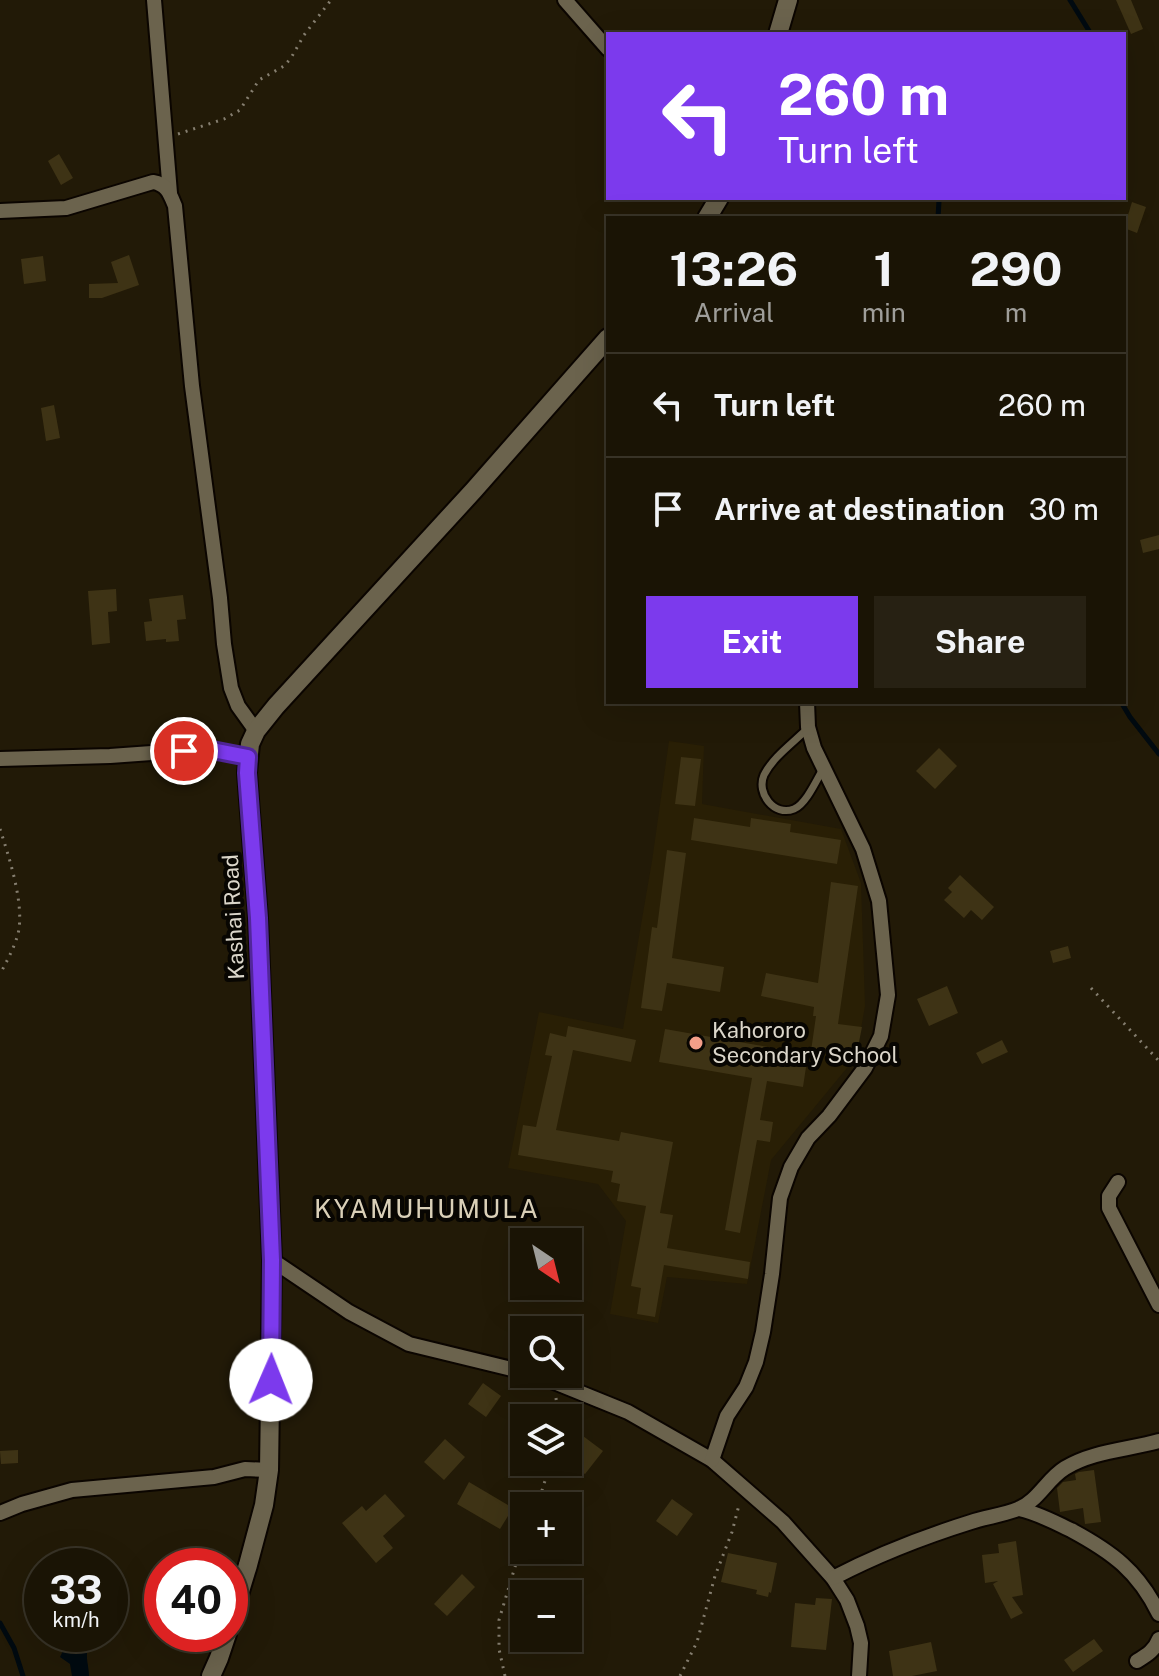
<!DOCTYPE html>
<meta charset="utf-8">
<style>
:root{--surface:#1a1405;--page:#272113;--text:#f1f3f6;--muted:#9f9e9a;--line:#383327;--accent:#7c3aed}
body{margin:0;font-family:"Public Sans",sans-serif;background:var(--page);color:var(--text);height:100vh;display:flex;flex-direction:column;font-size:30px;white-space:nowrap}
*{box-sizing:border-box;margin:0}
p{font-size:26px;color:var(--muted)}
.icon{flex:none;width:44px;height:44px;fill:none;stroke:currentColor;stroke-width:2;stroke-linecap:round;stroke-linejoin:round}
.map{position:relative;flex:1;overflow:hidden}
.side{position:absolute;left:606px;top:216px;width:520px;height:488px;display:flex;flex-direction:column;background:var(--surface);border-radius:0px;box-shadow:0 8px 32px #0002,0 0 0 2px var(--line)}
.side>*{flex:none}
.top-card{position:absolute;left:606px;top:32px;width:520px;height:168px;border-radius:0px;box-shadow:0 8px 32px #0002,0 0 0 2px var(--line);background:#7c3aed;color:#fff;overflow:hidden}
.needle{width:52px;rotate:145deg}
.fabs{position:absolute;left:510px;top:1228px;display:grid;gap:16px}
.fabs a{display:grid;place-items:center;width:72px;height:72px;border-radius:0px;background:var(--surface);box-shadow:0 8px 32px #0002,0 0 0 2px var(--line);font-size:40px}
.speed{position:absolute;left:24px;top:1548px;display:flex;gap:16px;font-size:40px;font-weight:700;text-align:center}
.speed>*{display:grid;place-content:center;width:104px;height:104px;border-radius:50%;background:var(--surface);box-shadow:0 8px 32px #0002,0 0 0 2px var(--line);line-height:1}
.speed small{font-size:20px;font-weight:400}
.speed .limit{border:12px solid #d22;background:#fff;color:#111}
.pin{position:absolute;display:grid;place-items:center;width:68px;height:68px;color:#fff;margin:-34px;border:4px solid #fff;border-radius:50%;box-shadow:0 2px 8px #0007}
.me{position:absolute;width:88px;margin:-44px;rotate:1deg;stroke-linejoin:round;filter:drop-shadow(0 0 6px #0008)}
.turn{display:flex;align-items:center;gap:28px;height:168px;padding:0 40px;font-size:36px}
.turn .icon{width:104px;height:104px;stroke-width:2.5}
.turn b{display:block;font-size:56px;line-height:68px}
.eta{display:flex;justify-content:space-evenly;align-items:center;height:136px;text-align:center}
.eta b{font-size:48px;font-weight:700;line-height:56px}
.action{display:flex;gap:16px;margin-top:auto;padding:16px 40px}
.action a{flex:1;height:92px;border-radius:0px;background:var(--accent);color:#fff;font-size:32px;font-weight:700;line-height:92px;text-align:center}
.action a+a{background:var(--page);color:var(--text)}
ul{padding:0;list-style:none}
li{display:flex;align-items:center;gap:24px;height:104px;padding:0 40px;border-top:2px solid var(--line)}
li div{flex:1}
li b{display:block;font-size:30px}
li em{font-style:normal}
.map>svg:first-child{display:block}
.built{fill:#291f05}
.water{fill:#010a10}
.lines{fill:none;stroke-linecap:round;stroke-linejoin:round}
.stream{stroke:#010a10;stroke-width:5}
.building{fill:#3e3315}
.service-casing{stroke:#0b0500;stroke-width:11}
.minor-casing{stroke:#0b0500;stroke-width:18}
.tertiary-casing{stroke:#0b0500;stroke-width:22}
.path{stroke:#857e6f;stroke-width:3;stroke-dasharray:2 6;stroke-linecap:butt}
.service{stroke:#6b634d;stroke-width:7}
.minor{stroke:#6b634d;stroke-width:14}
.tertiary{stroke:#6b634d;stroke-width:18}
.route-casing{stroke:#51269a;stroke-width:20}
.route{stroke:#7c3aed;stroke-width:14}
.poi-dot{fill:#f49e88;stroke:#080602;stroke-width:3}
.labels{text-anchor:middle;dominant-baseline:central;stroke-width:8;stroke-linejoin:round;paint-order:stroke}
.street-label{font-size:22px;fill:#dbd6ca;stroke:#080602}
.poi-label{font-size:22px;fill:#dbd6ca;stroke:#080602;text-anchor:start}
.quarter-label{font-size:26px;letter-spacing:2px;fill:#dad0b8;stroke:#080602}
</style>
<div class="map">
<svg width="1159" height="1676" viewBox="0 0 1159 1676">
<rect width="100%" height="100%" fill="#221a07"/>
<polygon class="built" points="669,741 704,746 702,804 841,829 861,883 865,1006 856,1057 771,1160 747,1284 667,1277 658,1323 610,1314 626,1221 598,1184 508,1168 539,1012 623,1029 652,861"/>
<path class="water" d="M59 1634H80V1644L88 1648C85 1657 89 1666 89 1676H72L70 1664 60 1657C65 1648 65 1643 59 1634Z"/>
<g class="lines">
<g class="stream">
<polyline points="1070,0 1091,34"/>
<polyline points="938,218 939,201 941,198"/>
<polyline points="1121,702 1130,717 1159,754"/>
<polyline points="0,1623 14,1648 23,1676"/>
</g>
</g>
<g class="building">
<polygon points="1116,0 1131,0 1143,29 1131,34"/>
<polygon points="59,154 73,178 61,185 48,161"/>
<polygon points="1132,202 1146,207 1137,233 1124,228"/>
<polygon points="129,255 139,285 102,298 89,298 89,284 118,283 111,262"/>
<polygon points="43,256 46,281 24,284 21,259"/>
<polygon points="54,405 60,438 46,441 41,408"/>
<polygon points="1159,535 1159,549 1143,553 1140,540"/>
<polygon points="116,589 117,611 108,612 110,643 92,645 88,591"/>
<polygon points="183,595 186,619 177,620 179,641 166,642 166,639 146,641 144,622 152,621 149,599"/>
<polygon points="939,748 957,766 935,789 916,771"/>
<polygon points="681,757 701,759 695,806 675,804"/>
<polygon points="694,818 750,827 751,818 791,824 790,832 841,840 837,864 691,840"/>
<polygon points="667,850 686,853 672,958 724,967 720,992 667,983 662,1011 641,1008 652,927 657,928"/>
<polygon points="960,875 994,907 982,920 971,910 964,918 944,900 952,892 948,888"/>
<polygon points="831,882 858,886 838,1024 862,1027 856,1057 811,1051 816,1016 813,1016 814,1007 761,996 766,973 818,983"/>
<polygon points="1068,946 1071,958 1053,963 1050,951"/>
<polygon points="947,986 958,1013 929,1026 917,999"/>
<polygon points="568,1026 636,1040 631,1062 573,1050 556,1130 619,1141 621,1132 673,1142 660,1213 673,1215 667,1248 750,1262 748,1279 664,1265 655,1317 637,1314 641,1288 631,1286 646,1206 617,1201 620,1184 611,1182 613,1171 518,1155 523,1125 536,1127 552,1056 545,1055 550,1033 566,1037"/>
<polygon points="665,1029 808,1054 803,1087 767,1081 760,1120 773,1122 770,1142 757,1140 740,1233 725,1230 752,1078 659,1062"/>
<polygon points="1002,1040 1008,1052 982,1064 976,1053"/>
<polygon points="483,1383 501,1396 486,1417 468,1404"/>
<polygon points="583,1436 603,1451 585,1474 568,1462 568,1455"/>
<polygon points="445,1439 465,1457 444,1480 424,1462"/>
<polygon points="18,1450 18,1463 1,1464 0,1451"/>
<polygon points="1094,1470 1101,1522 1085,1524 1083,1508 1060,1512 1057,1488 1063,1482 1076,1480 1075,1474 1079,1472"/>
<polygon points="469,1482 513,1508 500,1529 457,1504"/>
<polygon points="385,1494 405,1516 383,1536 393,1548 376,1563 342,1523 362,1506 366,1511"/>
<polygon points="672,1499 693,1514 677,1536 656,1521"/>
<polygon points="1016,1541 1023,1595 1012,1597 1023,1613 1011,1619 993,1584 998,1581 985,1583 982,1555 999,1553 998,1544"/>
<polygon points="728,1553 777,1563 771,1593 769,1592 768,1597 756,1594 757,1590 721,1582"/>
<polygon points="462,1574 475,1587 447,1616 434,1604"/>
<polygon points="816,1598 832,1599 826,1650 791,1647 795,1603 815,1605"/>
<polygon points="1094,1639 1103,1651 1073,1672 1064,1660"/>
<polygon points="931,1642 937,1671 912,1676 893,1676 889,1651"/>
</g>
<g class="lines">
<defs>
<path id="service" d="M807 729C793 743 773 757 764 775 756 793 774 817 794 809 806 804 816 781 823 769"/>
<g id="minor">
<polyline points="154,0 170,193"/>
<polyline points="565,0 608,49"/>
<path d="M0 211 66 208 153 182C167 184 170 194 175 206L192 386 220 598 224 644 231 688 238 706 256 731"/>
<polyline points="0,759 110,756 207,749 248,757"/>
<polyline points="1118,1182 1109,1196 1109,1208 1159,1305"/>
<polyline points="272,1260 349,1312 409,1344 524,1372"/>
<polyline points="530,1374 554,1382 628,1412 712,1460 783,1522 833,1578 847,1600 857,1626 861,1643 859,1676"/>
<polyline points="712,1460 727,1416 746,1387 756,1362 763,1332 772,1274 780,1198 791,1167 808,1138 829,1116 865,1068 881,1036 888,995 879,901 863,849 814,748 808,727 807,702"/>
<path d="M1019 1509C1038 1513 1054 1522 1071 1530 1112 1552 1138 1571 1159 1614"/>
<polyline points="0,1513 22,1504 72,1490 214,1477 245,1469 269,1470"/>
<path d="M833 1578C877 1555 923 1537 971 1522 986 1517 1003 1515 1018 1509 1038 1501 1047 1479 1065 1468 1093 1451 1127 1450 1159 1441"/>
<path d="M1137 1661C1147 1655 1155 1650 1159 1639"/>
</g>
<g id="tertiary">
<polyline points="778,34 788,0"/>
<polyline points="707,218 719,198"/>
<polyline points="230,1624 248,1565 264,1505 269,1470 272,1260 258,918 247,773 250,744 256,731 276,706 474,490 608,338"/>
<polyline points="211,1676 219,1658 227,1634"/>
</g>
</defs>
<use href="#service" class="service-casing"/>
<use href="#minor" class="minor-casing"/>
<use href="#tertiary" class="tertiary-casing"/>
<g class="path">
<polyline points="178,134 224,119 240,110 259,80 284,66 291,58 304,35 331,0"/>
<path d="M0 829C9 857 25 905 18 934 14 948 7 961 0 974"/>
<polyline points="1091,988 1159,1061"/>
<polyline points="556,1398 558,1418"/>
<polyline points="537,1506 551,1462"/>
<polyline points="505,1676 499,1649 499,1620 524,1537"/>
<polyline points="680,1676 697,1642 715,1576 732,1532 739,1505"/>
</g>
<use href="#service" class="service"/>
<use href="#minor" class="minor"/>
<use href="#tertiary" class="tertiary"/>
</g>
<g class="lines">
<defs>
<polyline id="route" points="184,751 207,749 248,757 247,773 258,918 272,1260 271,1380"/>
</defs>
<use href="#route" class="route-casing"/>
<use href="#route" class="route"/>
</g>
<circle class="poi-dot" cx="696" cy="1043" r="8"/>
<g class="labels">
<g class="street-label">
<text transform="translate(233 917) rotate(-93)">Kashai Road</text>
</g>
<g class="poi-label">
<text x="712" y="1030">Kahororo<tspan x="712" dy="25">Secondary School</tspan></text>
</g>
<g class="quarter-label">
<text x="427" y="1208">KYAMUHUMULA</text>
</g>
</g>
</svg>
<div class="fabs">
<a><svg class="needle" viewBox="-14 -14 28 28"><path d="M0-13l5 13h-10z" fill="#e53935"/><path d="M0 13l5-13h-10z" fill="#9f9e9a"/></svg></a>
<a><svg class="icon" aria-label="search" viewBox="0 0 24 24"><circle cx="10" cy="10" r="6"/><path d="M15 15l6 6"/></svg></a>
<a><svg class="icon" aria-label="layers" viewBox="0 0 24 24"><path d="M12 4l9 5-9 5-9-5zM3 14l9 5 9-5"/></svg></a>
<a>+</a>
<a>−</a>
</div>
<div class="speed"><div>33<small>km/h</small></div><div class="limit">40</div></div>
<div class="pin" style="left:184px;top:751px;background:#d93025"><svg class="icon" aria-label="arrive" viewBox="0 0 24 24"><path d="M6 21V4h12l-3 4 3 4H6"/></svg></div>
<svg class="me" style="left:271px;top:1380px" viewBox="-20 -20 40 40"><circle r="19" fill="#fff"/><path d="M0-13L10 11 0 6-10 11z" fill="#7c3aed"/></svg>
<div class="top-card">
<div class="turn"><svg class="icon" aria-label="left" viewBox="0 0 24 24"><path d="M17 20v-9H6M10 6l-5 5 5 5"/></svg><div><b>260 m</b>Turn left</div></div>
</div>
<section class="side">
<div class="eta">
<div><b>13:26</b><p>Arrival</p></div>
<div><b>1</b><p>min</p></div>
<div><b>290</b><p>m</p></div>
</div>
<ul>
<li><svg class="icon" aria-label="left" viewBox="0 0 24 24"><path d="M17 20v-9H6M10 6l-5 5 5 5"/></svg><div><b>Turn left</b></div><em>260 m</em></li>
<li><svg class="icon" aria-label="arrive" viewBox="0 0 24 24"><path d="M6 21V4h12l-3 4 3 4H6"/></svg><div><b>Arrive at destination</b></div><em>30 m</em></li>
</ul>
<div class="action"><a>Exit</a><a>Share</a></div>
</section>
</div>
